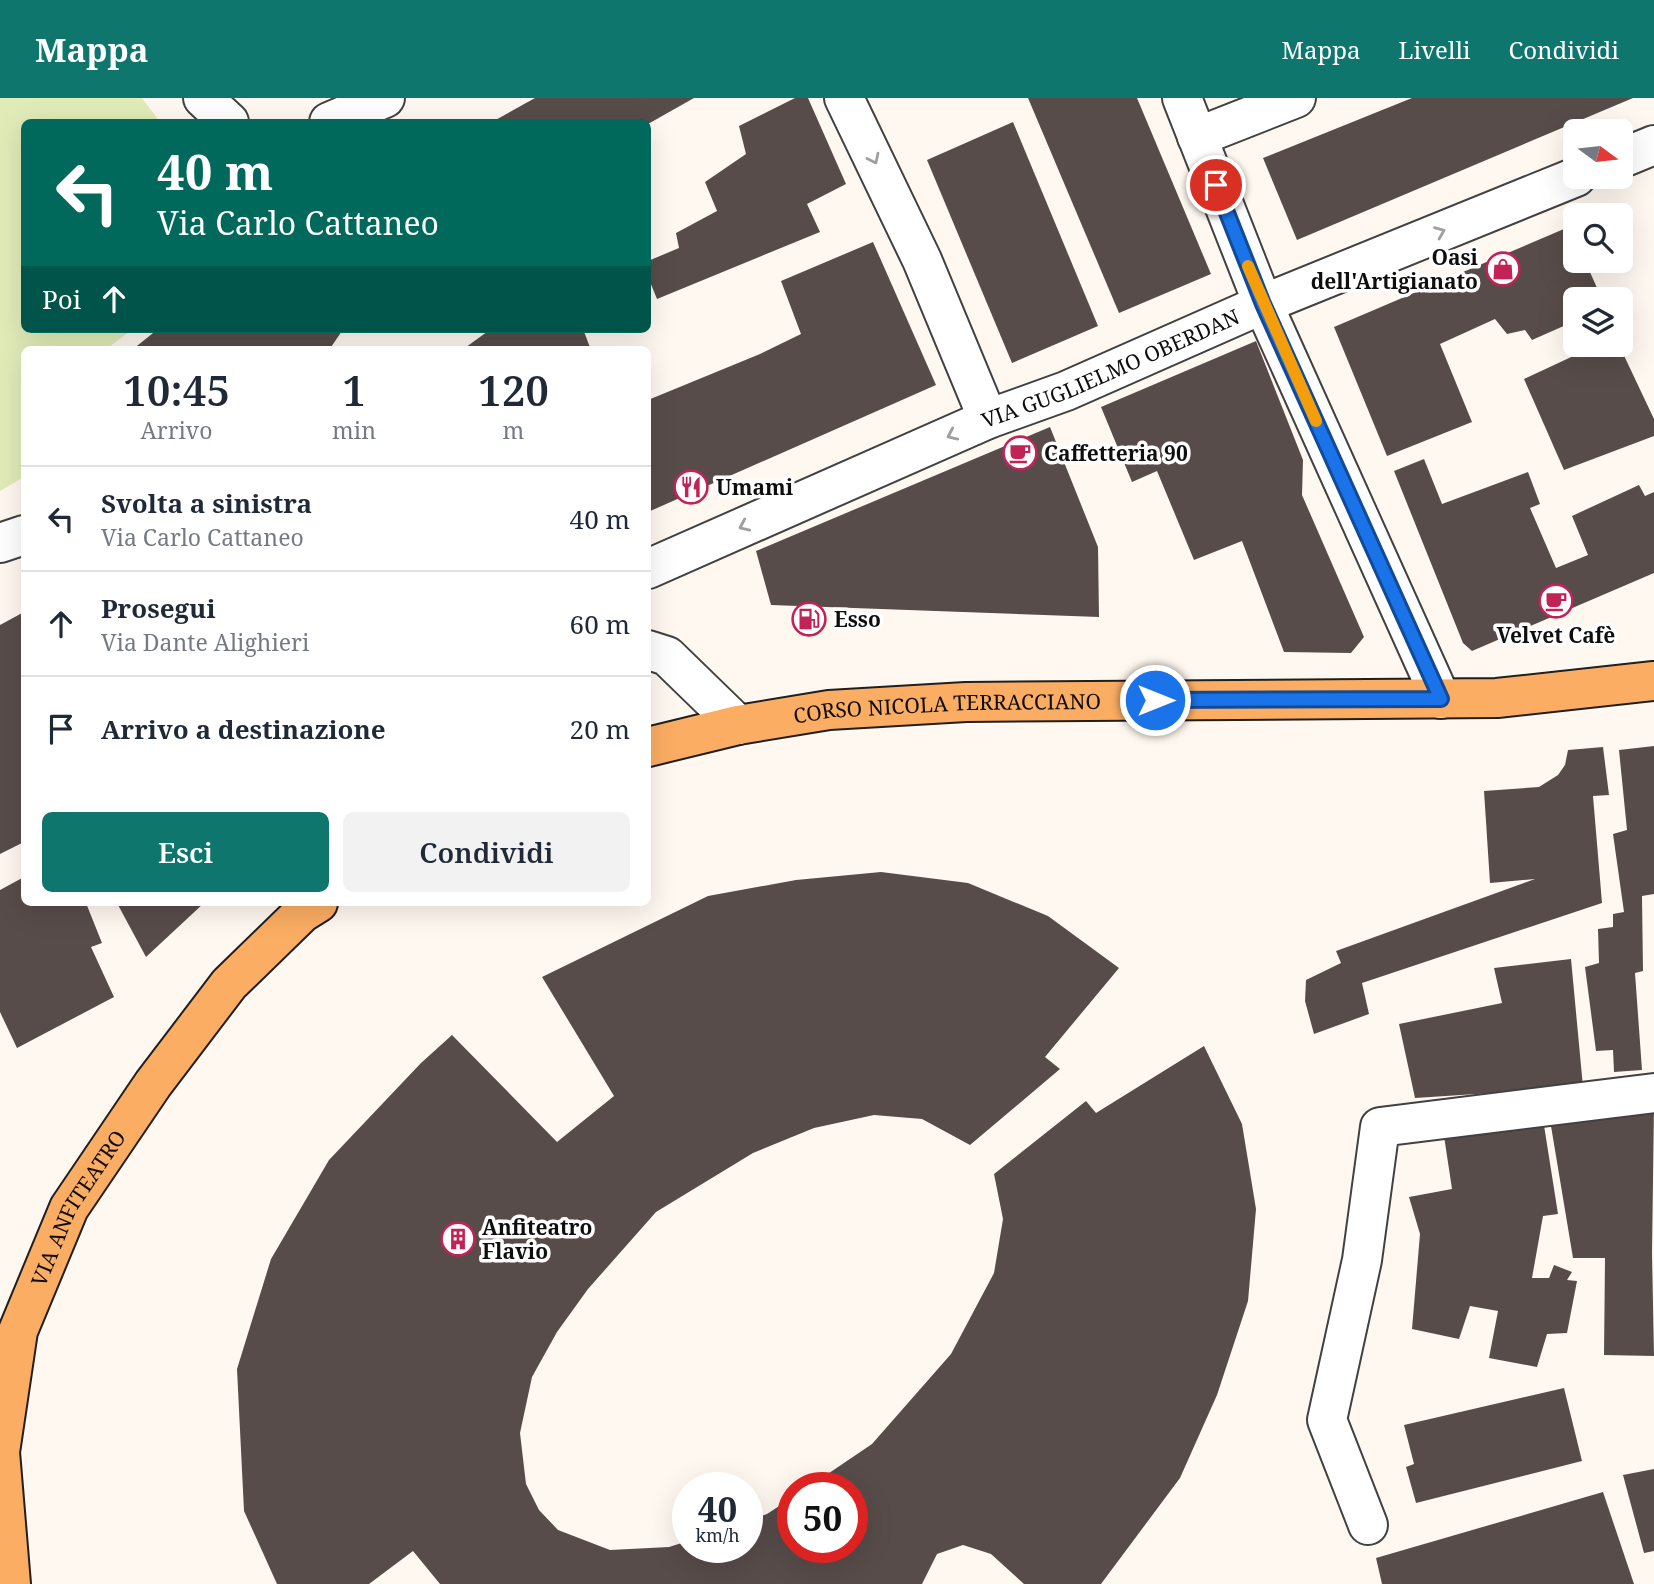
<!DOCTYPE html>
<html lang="it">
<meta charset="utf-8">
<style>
:root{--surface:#fff;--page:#f2f2f3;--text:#1f2937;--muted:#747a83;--line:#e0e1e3;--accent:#0f766e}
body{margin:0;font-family:"Noto Serif",serif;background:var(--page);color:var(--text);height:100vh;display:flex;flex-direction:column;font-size:26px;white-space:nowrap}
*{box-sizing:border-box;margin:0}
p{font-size:23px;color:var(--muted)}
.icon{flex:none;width:38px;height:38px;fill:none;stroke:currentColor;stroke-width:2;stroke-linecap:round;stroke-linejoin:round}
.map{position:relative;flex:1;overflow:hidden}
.panel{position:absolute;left:21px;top:248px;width:630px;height:560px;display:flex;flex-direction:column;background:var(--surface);border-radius:10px;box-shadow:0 7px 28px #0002}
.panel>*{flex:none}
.top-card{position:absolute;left:21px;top:21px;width:630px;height:214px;border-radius:10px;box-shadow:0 7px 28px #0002;background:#00695c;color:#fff;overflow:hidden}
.needle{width:46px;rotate:105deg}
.controls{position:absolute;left:1563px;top:21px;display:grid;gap:14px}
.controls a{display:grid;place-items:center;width:70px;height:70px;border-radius:10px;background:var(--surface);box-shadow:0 7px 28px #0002;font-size:35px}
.speed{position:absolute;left:672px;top:1374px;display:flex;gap:14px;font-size:35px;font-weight:700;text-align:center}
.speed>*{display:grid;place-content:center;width:91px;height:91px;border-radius:50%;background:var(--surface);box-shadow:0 7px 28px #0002;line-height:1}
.speed small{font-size:18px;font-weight:400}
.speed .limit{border:10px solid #d22;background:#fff;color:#111}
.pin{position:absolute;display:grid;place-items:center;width:60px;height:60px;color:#fff;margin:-30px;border:4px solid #fff;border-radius:50%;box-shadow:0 2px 7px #0007}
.me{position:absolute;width:77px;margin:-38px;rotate:90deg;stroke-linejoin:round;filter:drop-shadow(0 0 5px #0008)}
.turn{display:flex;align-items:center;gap:24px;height:147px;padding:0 21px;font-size:32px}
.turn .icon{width:91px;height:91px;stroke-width:2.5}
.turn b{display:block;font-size:49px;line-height:60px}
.then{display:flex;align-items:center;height:66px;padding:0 21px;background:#0003;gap:14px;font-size:26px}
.eta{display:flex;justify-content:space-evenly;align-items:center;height:119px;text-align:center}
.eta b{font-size:42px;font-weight:600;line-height:49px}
.cta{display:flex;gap:14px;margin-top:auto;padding:14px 21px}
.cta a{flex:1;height:80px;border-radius:10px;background:var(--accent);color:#fff;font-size:28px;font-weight:600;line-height:80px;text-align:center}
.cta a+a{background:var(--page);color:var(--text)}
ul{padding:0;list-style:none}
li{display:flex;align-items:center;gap:21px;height:105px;padding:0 21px;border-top:2px solid var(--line)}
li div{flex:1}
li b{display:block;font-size:26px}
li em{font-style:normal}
header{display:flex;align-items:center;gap:42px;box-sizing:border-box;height:98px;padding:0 35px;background:var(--accent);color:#fff}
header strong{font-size:33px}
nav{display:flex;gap:38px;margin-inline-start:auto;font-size:24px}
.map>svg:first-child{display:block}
.green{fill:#e0ebb8}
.building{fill:#574c4a}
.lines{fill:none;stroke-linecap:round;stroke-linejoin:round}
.minor-casing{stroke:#414141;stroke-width:42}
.major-casing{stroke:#1f1f1f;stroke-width:42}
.minor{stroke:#fff;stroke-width:38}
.major{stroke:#fbad63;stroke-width:38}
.oneway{stroke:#9f9f9f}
.route-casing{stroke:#114b97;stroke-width:18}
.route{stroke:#1a73e8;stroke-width:12}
.slow{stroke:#f59e0b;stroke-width:12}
.labels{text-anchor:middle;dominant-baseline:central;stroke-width:7;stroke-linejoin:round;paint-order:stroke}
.poi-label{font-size:21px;font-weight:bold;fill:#0e0e0e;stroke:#fff;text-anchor:start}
.street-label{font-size:21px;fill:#0e0e0e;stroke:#fff}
</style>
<header>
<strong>Mappa</strong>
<nav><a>Mappa</a><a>Livelli</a><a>Condividi</a></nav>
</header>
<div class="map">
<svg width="1654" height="1486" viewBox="0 0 1654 1486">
<rect width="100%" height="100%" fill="#fff8f0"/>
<polygon class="green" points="0,0 142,0 160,24 24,24 24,231 133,231 105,252 24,252 24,379 0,393"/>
<g class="building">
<polygon points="535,0 694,0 648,26 492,24"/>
<polygon points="795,0 808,0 846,86 807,106 820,134 657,201 648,179 648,163 679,150 676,135 717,113 705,84 746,56 739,28"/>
<polygon points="1028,0 1137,0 1211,176 1119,215"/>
<polygon points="1412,0 1633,0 1297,142 1263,60"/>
<polygon points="1013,24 1098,228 1012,265 927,62"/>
<polygon points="1571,128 1575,138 1575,163 1585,163 1602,201 1575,201 1575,223 1532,242 1525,232 1507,236 1495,221 1440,246 1472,324 1387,358 1334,229"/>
<polygon points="873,144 936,287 648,414 648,302 760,256 801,236 781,183"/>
<polygon points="158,231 340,231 342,233 329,252 132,252"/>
<polygon points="491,231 583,231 591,252 462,252"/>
<polygon points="1256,243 1303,362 1302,397 1364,539 1351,555 1284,554 1242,443 1194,462 1157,373 1132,384 1101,309"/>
<polygon points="1597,247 1619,247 1654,321 1654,338 1564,372 1524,281"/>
<polygon points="1050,329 1098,449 1099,519 771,507 756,453"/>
<polygon points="1424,361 1442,406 1528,374 1540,406 1530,410 1556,470 1588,457 1572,418 1639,387 1645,398 1654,394 1654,475 1472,553 1463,545 1394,373"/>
<polygon points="24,514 24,744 0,756 0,527"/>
<polygon points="1654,648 1654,796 1642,798 1643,873 1635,875 1642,972 1614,974 1613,952 1596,953 1585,869 1599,865 1598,831 1613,829 1613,816 1624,814 1613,736 1627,732 1619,652"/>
<polygon points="1603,649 1609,697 1593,698 1602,805 1362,885 1369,916 1314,936 1305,903 1306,882 1341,865 1336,853 1535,781 1490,785 1484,693 1539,689 1558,677 1565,667 1568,652"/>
<polygon points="881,774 968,785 1048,818 1119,870 1045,959 1060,971 970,1047 922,1021 874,1017 814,1030 753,1055 656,1114 588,1191 557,1234 532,1279 520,1335 526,1386 539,1412 558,1432 610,1452 669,1449 688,1443 688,1449 747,1449 747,1423 767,1416 793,1399 793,1449 852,1449 852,1390 807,1390 872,1346 951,1256 994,1175 1003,1121 994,1076 1086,1003 1096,1015 1204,948 1242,1026 1256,1111 1248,1203 1217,1297 1180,1380 1101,1486 1024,1486 991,1456 963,1447 937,1456 922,1486 440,1486 413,1453 369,1486 277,1486 244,1413 237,1271 271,1161 329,1062 421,965 452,937 557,1044 614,998 542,879 708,798 796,782"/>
<polygon points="24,779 24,805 86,805 102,845 91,849 114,899 17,950 0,914 0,792"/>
<polygon points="117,805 204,805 146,859"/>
<polygon points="1571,861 1583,989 1415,1000 1399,926 1502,905 1494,870"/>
<polygon points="1654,1008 1652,1155 1654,1258 1604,1257 1605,1160 1573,1160 1550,1022"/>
<polygon points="1543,1021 1558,1116 1543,1118 1532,1180 1549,1180 1554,1167 1572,1174 1567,1182 1577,1183 1567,1235 1547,1236 1537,1269 1489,1260 1498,1213 1470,1208 1459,1241 1412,1231 1420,1136 1409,1099 1452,1091 1444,1038"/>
<polygon points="1564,1290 1582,1363 1416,1405 1406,1369 1414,1366 1404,1327"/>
<polygon points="1654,1371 1654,1453 1644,1455 1623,1377"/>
<polygon points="1603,1394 1634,1486 1382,1486 1376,1460"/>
</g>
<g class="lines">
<defs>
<g id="minor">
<polyline points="203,0 229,24"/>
<polyline points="844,0 922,162 988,321"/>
<polyline points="1182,0 1263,206 1441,601"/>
<polyline points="329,24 385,0"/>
<polyline points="1197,39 1296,0"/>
<polyline points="1620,61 1654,47"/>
<polyline points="0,445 24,437"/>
<path id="s1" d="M648 471 988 321 1066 293 1263 206 1576 79"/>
<polyline points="648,552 667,558 738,627"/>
<polyline points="1368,1427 1327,1322 1362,1162 1380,1029 1654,995"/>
</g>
<g id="major">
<path id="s2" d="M648 649 738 627 829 612 966 604 1497 600 1654 583"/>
<path id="s3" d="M11 1486 0 1354 18 1233 69 1110 153 986 229 886 302 815 318 805"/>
</g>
</defs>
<use href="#minor" class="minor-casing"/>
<use href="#major" class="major-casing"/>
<use href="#minor" class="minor"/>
<use href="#major" class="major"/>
</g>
<defs><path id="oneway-chevron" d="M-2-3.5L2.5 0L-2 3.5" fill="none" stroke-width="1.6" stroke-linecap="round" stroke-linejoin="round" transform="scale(1.75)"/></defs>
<g class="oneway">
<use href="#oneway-chevron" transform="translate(874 61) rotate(64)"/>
<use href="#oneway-chevron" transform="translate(1440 134) rotate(-22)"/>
<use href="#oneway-chevron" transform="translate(952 337) rotate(156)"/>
<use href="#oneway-chevron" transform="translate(744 428) rotate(156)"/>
</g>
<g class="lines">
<defs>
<polyline id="route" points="1155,602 1441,601 1263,206 1216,87"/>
</defs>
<use href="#route" class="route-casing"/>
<use href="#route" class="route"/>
<polyline class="slow" points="1248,168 1316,323"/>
</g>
<defs>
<symbol id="shop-ring" viewBox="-11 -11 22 22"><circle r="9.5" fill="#fff" stroke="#c22255" stroke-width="1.5"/><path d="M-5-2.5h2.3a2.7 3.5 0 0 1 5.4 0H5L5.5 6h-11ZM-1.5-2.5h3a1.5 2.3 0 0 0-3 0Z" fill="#c22255"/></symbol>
<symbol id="cafe-ring" viewBox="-11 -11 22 22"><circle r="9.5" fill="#fff" stroke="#c22255" stroke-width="1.5"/><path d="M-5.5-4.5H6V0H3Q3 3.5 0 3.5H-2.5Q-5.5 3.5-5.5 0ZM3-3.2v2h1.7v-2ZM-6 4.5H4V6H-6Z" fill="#c22255"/></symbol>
<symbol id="restaurant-ring" viewBox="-11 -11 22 22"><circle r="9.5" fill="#fff" stroke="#c22255" stroke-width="1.5"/><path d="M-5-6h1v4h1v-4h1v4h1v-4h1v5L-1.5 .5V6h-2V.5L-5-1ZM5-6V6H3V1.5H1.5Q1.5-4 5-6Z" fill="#c22255"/></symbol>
<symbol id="fuel-ring" viewBox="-11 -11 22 22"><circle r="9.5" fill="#fff" stroke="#c22255" stroke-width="1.5"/><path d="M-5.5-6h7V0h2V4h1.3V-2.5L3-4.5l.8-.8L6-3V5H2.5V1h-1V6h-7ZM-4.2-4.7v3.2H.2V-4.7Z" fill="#c22255"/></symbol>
<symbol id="building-ring" viewBox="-11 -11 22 22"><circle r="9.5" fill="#fff" stroke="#c22255" stroke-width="1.5"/><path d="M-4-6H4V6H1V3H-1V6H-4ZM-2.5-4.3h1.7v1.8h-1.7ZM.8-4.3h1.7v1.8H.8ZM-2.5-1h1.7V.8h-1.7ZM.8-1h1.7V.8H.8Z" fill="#c22255"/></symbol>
</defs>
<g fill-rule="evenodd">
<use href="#shop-ring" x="1484" y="152" width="38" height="38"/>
<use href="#cafe-ring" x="1001" y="336" width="38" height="38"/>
<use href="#restaurant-ring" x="672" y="370" width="38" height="38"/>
<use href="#cafe-ring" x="1537" y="484" width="38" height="38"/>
<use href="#fuel-ring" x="790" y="502" width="38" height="38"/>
<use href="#building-ring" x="439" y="1122" width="38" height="38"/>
</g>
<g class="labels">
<g class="poi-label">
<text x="1478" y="159" text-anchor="end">Oasi<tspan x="1478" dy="24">dell'Artigianato</tspan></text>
<text x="1044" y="355">Caffetteria 90</text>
<text x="716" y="389">Umami</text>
<text x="834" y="521">Esso</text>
<text x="1556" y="537" text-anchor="middle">Velvet Cafè</text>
<text x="482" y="1129">Anfiteatro<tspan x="482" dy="24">Flavio</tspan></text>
</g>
<g class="street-label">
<text stroke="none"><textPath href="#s1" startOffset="504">VIA GUGLIELMO OBERDAN</textPath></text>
<text stroke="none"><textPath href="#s2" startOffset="303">CORSO NICOLA TERRACCIANO</textPath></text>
<text stroke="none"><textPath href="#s3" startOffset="392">VIA ANFITEATRO</textPath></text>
</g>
</g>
</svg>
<div class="controls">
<a><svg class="needle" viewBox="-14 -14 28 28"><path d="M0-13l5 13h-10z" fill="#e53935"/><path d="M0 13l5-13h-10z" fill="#747a83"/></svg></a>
<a><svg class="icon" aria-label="search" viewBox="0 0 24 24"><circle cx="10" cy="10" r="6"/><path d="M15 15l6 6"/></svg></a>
<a><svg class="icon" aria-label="layers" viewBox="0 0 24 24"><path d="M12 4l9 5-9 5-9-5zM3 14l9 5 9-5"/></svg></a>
</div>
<div class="speed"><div>40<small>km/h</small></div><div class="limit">50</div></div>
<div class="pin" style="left:1216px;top:87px;background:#d93025"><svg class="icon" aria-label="arrive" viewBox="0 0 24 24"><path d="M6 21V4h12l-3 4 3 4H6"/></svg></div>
<svg class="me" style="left:1155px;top:602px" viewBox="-20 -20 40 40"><circle r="17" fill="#1a73e8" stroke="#fff" stroke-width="3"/><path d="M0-11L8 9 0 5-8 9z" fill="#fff"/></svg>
<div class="top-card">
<div class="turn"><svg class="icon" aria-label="left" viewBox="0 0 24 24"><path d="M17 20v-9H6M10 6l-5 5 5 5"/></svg><div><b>40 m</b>Via Carlo Cattaneo</div></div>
<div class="then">Poi<svg class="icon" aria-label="ahead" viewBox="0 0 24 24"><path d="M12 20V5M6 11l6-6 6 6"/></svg></div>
</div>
<section class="panel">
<div class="eta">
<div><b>10:45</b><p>Arrivo</p></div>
<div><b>1</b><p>min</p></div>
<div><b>120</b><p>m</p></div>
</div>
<ul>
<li><svg class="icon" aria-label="left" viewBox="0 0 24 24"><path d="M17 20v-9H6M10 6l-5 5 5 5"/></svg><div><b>Svolta a sinistra</b><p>Via Carlo Cattaneo</p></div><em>40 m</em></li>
<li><svg class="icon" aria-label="ahead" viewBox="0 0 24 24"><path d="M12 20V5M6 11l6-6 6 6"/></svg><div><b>Prosegui</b><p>Via Dante Alighieri</p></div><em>60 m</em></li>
<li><svg class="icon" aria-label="arrive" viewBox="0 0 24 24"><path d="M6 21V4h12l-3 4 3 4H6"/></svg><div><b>Arrivo a destinazione</b></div><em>20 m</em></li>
</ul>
<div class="cta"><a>Esci</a><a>Condividi</a></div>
</section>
</div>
